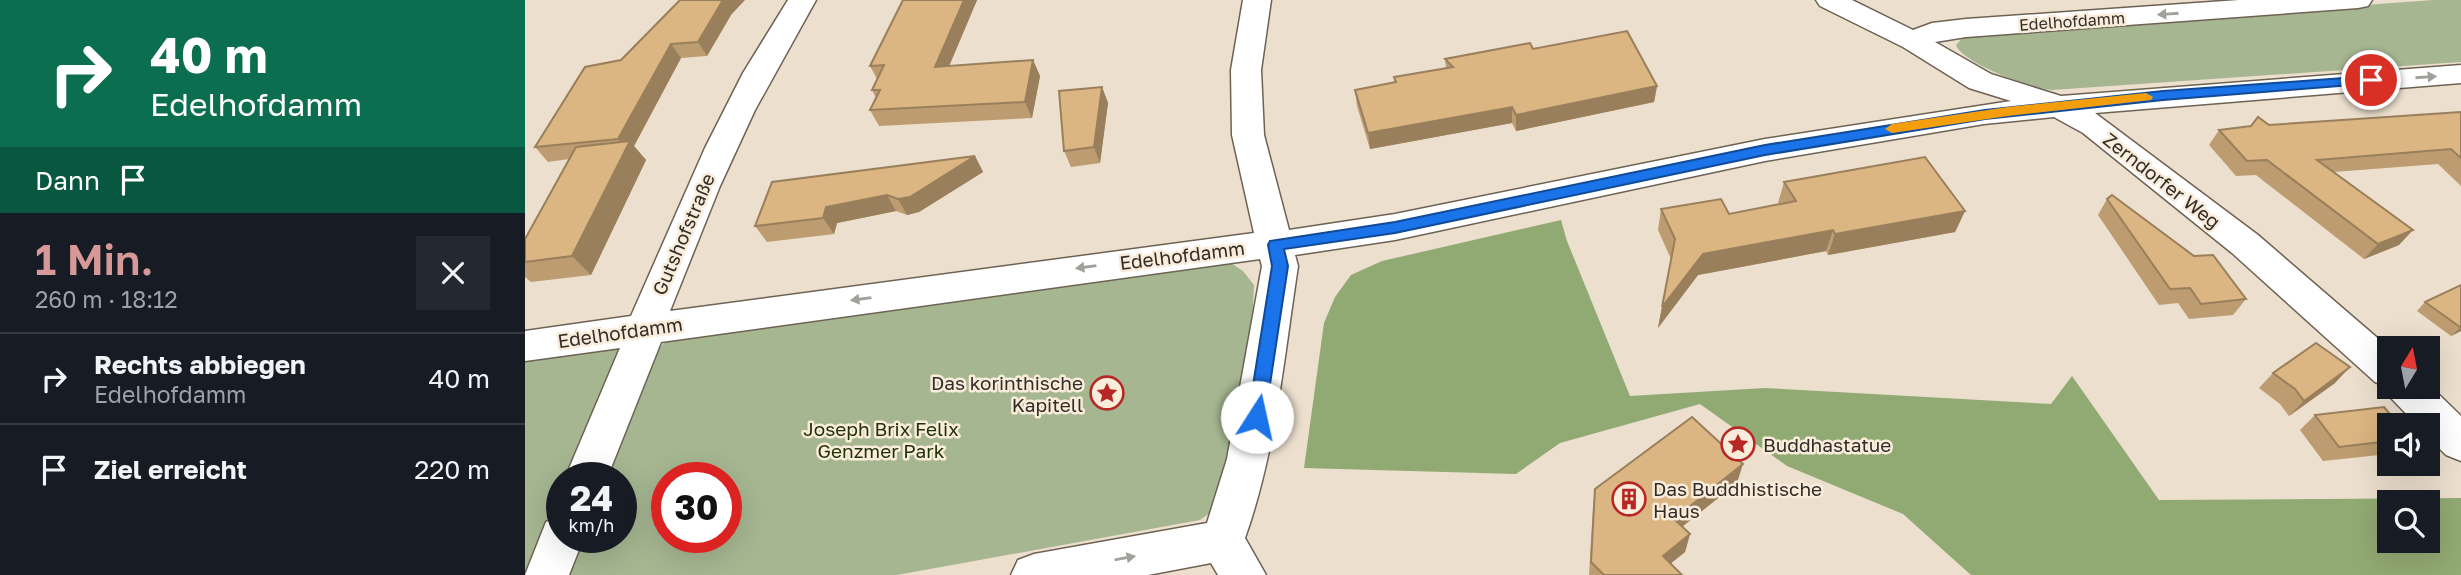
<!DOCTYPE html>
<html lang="de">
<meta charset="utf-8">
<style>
:root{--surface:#171b24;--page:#242831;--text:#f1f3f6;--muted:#9ea1a6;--line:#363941;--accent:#d79898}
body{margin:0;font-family:"Golos Text",sans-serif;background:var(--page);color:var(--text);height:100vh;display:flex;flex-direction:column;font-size:26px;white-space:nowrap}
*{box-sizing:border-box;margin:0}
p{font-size:23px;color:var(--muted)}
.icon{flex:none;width:38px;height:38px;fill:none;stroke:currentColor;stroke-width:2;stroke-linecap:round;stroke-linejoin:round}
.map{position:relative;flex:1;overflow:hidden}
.panel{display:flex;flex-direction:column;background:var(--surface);width:525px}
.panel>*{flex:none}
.banner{background:#0b6e4f;color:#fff;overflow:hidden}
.needle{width:46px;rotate:10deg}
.fabs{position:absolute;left:1852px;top:336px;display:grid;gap:14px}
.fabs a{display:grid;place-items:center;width:63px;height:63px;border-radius:0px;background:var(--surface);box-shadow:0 7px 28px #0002;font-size:35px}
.speed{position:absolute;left:21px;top:462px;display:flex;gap:14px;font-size:35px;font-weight:700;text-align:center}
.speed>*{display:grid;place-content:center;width:91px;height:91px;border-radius:50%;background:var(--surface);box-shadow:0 7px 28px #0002;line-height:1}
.speed small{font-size:18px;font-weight:400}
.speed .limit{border:10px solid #d22;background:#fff;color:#111}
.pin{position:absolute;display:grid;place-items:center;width:60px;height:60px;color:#fff;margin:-30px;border:4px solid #fff;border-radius:50%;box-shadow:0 2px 7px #0007}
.me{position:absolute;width:77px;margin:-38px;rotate:10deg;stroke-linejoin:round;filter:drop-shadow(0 0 5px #0008)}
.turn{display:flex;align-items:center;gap:24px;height:147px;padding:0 35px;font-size:32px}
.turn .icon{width:91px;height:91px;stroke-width:2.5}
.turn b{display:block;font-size:49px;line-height:60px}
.then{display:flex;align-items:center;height:66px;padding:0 35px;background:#0003;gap:14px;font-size:26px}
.round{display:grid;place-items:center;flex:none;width:74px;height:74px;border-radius:0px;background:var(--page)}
.overview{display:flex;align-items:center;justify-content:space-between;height:119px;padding:0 35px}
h1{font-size:42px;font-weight:600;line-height:52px;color:var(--accent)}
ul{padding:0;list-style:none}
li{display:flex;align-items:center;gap:21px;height:91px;padding:0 35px;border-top:2px solid var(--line)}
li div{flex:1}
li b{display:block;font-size:26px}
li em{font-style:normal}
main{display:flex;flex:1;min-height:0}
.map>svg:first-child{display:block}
.green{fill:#a5b691;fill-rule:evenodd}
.forest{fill:#91a973;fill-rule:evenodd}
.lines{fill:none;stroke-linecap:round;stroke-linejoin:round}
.street-casing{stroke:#6d6253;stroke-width:3}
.street{fill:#fff;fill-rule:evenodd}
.wall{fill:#bc9c70}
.shaded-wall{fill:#997f5b}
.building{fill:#dbb582;stroke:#997f5b;stroke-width:2}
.oneway{fill:#a2a09d}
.route{fill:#1a73e8;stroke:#114b97;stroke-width:2}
.slow{fill:#f59e0b}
.labels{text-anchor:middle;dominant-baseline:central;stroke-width:5;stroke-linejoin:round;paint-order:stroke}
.far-street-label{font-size:16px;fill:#312c26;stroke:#f9ecdb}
.street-label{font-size:19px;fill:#312c26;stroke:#f9ecdb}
.poi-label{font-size:19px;fill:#312c26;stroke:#f9ecdb;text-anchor:start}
.park-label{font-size:19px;fill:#213107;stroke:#f9ecdb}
</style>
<main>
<section class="panel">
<div class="banner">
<div class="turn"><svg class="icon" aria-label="right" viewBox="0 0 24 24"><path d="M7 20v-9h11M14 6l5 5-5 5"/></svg><div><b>40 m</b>Edelhofdamm</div></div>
<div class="then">Dann<svg class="icon" aria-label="arrive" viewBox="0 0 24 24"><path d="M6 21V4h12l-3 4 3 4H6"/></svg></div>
</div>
<div class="overview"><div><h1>1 Min.</h1><p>260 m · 18:12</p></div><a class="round"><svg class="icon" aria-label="close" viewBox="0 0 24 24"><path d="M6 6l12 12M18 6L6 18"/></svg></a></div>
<ul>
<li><svg class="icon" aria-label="right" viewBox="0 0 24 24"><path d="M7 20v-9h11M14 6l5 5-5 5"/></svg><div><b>Rechts abbiegen</b><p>Edelhofdamm</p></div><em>40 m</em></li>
<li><svg class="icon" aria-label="arrive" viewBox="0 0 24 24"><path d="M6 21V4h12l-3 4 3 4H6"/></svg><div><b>Ziel erreicht</b></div><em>220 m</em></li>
</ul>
</section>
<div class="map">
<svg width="1936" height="575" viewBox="0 0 1936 575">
<rect width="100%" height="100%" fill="#ecdfce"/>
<g class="green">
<path d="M1908 0H1936V62L1527 90C1507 89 1437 63 1431 45L1439 36 1460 33Z"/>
<path d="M706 263 718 271 729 285 726 349 716 411 689 510 675 520 372 575H39L55 537H96V478H79L130 352 142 340ZM142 478H201V537H142Z"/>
<polygon points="90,346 94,352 44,478 37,478 37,495 2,575 0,575 0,352"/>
</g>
<path class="forest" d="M1036 220 1042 241 1105 396 1240 388 1526 404 1547 376 1634 500 1936 498V575H1446L1378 514 1262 466 1175 404 1035 443 991 474 779 468 799 323 810 297 826 275 857 261ZM1864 502H1902V541H1864Z"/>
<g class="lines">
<defs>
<g id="street">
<path d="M263 0H291L230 110 195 186 145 311 729 233 707 135 706 70 718 0H746L736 70 739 135 764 230 870 214 1240 139 1486 101 1444 88 1378 47 1295 6 1291 0H1327L1388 30 1407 23 1441 19 1714 0H1847L1843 6 1833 8 1441 37 1410 42 1466 74 1536 96 1936 65V83L1570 113 1733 235 1864 348V387H1902V383L1936 416V461L1921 455 1902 436V425H1892L1866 398 1861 386 1850 382 1707 253 1558 133 1529 117 1459 124 1240 161 870 240 770 255 773 266C759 357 751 451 720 538L741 575H693L686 563 623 575H486L493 560 509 554 682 523 702 459 737 266 735 259 136 342 82 478H40L95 348 0 361V331L106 316 180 148 218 73Z"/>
<polygon points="37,516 37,537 59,537 44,575 0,575 21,522"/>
</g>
</defs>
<use href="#street" class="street-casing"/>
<use href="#street" class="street"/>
</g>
<g class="wall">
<polygon points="378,0 452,0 424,66 508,60 515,76 507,118 354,126 345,110 351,98 347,90 352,79 345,66"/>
<polygon points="206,15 182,56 156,58 109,146 121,160 66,275 6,282 0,277 0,239 44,159 23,162 10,147 96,60"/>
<polygon points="1008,49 1132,86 1129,102 991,131 987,123 845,149 832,106 830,90 869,82 869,77 921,68 920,59"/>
<polygon points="577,87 583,103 575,163 546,167 539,151"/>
<polygon points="1936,112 1936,186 1913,164 1809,172 1874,245 1839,259 1731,175 1711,176 1684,145 1694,130 1744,125"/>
<polygon points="450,156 458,172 394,212 382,215 371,211 312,223 309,234 242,242 230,226"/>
<polygon points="1259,182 1440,211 1430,232 1303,255 1301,251 1173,275 1133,328 1146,259 1133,230 1136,209 1204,214 1254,204 1253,203"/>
<polygon points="1582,199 1721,299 1708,315 1664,319 1653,303 1634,305 1573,215"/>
<polygon points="1936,285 1936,331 1926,336 1892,311 1900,302"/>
<polygon points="1748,373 1810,383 1764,416 1755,404 1734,388"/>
<polygon points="1790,415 1864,425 1864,454 1798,461 1775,430"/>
<polygon points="1212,483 1157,527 1165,534 1160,552 1146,563 1157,575 1064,575 1068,508 1070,489"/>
</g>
<g class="shaded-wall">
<polygon points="198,0 220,0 206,15 182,56 173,42"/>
<polygon points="439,0 452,0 417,83 410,67"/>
<polygon points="146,44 156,58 109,146 121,160 66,275 47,256 101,149 93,139"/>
<polygon points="508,60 515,76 507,118 500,102"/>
<polygon points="1132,86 1129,102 991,131 991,115"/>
<polygon points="577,87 583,103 575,163 569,147"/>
<polygon points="987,107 987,123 845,149 843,133"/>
<polygon points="450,156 458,172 394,212 382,215 373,199"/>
<polygon points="362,195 371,211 312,223 309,234 298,218 301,207"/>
<polygon points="1440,211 1430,232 1303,255 1310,234"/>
<polygon points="1308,230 1301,251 1173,275 1133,328 1137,307 1178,254"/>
<polygon points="1888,230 1874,245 1839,259 1853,244"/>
<polygon points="1936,327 1936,331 1926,336"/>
<polygon points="1825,367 1810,383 1764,416 1779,401"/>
<polygon points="1218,464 1212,483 1144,537 1149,519"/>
<polygon points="1165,534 1160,552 1134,573 1138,556"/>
</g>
<g class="building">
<polygon points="155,0 198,0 173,42 146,44 93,139 10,147 60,67 96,60"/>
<polygon points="378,0 439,0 410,67 508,60 500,102 345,110 355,90 347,90 359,65 345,66"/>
<polygon points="1102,31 1132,86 991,115 987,107 843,133 830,90 871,82 869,77 928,67 920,59 1005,43 1008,49"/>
<polygon points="577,87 569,147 539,151 534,91"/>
<polygon points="1936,112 1936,158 1926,149 1792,160 1888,230 1853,244 1742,160 1722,161 1694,130 1726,126 1733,117 1744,125"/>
<polygon points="105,141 47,256 0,262 0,239 51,147"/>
<polygon points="450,156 385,197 373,199 362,195 301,207 298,218 230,226 247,182"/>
<polygon points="1400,157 1440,211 1310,234 1308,230 1178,254 1137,307 1150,239 1136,209 1196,199 1204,214 1271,201 1259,182"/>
<polygon points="1587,195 1669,256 1688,255 1721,299 1676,304 1665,288 1645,289 1582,199"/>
<polygon points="1936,285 1936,327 1935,327 1900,302"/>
<polygon points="1791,343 1825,367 1779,401 1770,389 1748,373"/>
<polygon points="1859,407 1874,425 1864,425 1864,441 1814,447 1790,415"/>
<polygon points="1167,417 1218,464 1149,519 1165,534 1138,556 1157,575 1079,575 1066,562 1070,489"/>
</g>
<defs><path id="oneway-solid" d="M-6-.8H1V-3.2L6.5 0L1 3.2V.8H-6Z" transform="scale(1.75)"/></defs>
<g class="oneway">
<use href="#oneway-solid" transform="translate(1643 14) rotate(176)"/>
<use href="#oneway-solid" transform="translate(1901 77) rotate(-4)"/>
<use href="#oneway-solid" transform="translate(561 267) rotate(172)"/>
<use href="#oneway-solid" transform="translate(336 299) rotate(172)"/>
<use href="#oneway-solid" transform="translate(600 558) rotate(-10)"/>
</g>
<polygon class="route" points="1846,76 1853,80 1851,83 1638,100 1460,119 1240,155 870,233 759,249 763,266 740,417 738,422 732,424 725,422 723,417 747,266 743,245 745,241 870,222 1240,145 1460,110 1638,91"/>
<polygon class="slow" points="1621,93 1628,97 1626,100 1483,116 1367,133 1360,129 1367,124 1483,107"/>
<defs>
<symbol id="sight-ring" viewBox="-11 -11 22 22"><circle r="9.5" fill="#f9ecdb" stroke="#b72825" stroke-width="1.5"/><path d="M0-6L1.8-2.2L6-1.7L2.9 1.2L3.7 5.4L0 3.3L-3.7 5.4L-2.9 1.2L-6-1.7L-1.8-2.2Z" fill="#b72825"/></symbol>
<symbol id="building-ring" viewBox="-11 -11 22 22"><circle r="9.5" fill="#f9ecdb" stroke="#b72825" stroke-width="1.5"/><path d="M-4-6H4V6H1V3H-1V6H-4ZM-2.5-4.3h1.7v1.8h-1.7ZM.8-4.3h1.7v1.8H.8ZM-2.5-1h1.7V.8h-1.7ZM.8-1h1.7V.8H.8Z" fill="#b72825"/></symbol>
</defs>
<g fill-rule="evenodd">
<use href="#sight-ring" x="563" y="374" width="38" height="38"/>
<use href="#sight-ring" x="1194" y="425" width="38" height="38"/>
<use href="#building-ring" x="1085" y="480" width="38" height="38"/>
</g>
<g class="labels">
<g class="far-street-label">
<text transform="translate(1547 21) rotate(-4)">Edelhofdamm</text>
</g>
<g class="street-label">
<text transform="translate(1637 180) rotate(38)">Zerndorfer Weg</text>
<text transform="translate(158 234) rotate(-67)">Gutshofstraße</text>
<text transform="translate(657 255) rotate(-7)">Edelhofdamm</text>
<text transform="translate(95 332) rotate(-8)">Edelhofdamm</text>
</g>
<g class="poi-label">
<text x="558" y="382" text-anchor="end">Das korinthische<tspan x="558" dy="22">Kapitell</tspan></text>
<text x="1238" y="444">Buddhastatue</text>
<text x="1128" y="488">Das Buddhistische<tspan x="1128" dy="22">Haus</tspan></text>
</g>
<g class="park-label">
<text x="356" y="428">Joseph Brix Felix<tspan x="356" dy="22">Genzmer Park</tspan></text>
</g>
</g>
</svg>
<div class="fabs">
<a><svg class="needle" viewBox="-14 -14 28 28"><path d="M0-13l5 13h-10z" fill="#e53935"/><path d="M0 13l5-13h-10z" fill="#9ea1a6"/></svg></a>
<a><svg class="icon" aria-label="sound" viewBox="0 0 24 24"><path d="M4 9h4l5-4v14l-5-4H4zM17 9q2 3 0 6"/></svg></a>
<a><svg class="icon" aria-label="search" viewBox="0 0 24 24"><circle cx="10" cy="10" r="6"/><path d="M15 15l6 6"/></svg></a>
</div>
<div class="speed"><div>24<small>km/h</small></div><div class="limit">30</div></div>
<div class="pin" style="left:1846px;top:80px;background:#d93025"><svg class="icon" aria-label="arrive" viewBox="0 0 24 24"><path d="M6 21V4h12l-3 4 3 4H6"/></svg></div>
<svg class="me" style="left:732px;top:417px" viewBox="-20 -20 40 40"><circle r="19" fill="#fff"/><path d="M0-13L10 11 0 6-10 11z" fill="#1a73e8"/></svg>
</div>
</main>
